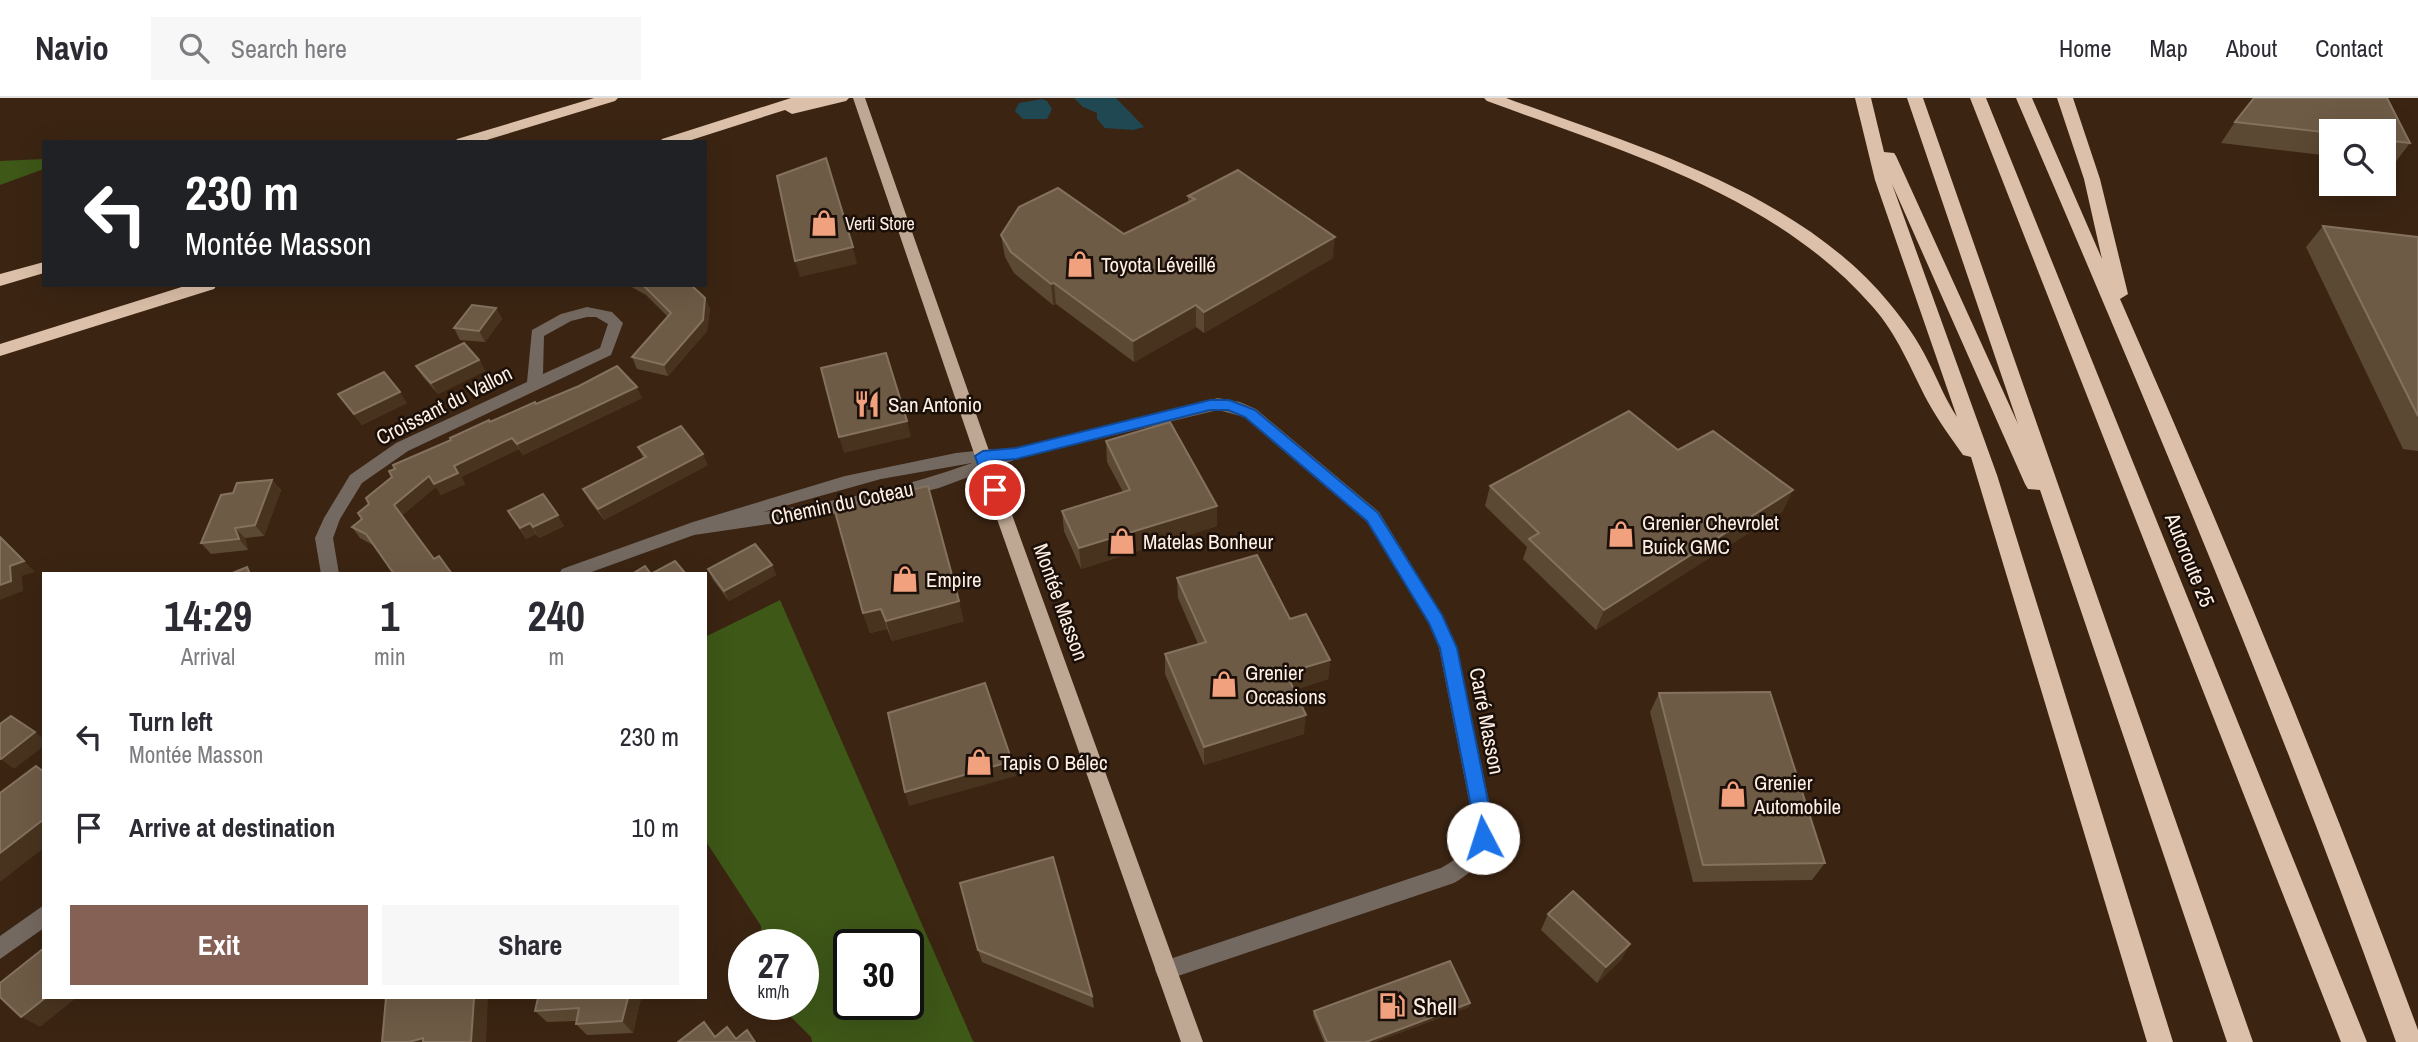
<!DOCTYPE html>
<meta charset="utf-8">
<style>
:root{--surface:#fff;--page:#f7f7f7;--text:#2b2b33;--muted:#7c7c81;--line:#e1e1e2;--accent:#856055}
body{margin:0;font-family:"Archivo Narrow",sans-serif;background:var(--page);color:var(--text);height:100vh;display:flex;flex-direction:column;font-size:26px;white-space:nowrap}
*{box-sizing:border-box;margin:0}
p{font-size:23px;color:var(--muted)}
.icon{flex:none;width:38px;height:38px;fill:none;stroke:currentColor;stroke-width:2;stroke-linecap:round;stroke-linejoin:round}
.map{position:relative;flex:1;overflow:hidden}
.side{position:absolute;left:42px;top:474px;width:665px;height:427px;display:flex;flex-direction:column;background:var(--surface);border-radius:0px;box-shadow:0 7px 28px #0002}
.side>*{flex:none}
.guide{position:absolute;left:42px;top:42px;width:665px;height:147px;border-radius:0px;box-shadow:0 7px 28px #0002;background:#202124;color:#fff;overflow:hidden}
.buttons{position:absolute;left:2319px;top:21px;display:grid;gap:14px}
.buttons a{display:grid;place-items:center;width:77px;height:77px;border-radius:0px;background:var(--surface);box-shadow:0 7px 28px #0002;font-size:35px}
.speed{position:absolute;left:728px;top:831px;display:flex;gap:14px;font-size:35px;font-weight:700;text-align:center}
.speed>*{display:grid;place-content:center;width:91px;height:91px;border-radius:50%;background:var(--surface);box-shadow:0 7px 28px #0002;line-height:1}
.speed small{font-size:18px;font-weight:400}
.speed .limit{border:4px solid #111;border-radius:10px;background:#fff;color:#111}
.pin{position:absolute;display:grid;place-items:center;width:60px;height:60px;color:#fff;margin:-30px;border:4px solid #fff;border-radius:50%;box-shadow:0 2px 7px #0007}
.me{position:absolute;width:77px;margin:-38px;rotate:355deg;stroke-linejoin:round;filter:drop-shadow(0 0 5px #0008)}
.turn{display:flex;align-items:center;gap:24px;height:147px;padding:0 28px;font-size:32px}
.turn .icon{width:91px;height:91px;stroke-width:2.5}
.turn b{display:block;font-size:49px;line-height:60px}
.eta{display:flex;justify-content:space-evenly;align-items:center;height:119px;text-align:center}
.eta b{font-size:42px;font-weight:800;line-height:49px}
.cta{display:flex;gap:14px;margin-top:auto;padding:14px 28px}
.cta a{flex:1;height:80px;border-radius:0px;background:var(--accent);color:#fff;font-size:28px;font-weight:800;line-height:80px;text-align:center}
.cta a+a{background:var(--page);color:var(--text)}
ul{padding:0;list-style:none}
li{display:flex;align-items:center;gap:21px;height:91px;padding:0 28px}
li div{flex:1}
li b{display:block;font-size:26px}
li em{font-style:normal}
header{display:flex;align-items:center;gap:42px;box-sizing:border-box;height:98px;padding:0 35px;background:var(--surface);border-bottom:2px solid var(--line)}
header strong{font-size:33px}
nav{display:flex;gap:38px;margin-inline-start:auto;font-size:24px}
.search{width:490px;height:63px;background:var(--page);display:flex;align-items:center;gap:18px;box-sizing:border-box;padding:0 24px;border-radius:0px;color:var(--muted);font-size:26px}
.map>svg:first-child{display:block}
.forest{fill:#3e5818;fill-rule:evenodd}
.water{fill:#204853}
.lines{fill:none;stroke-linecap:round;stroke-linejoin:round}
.minor{fill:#746960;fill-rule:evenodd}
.major{fill:#bea894;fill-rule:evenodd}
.highway{fill:#dcc0a9;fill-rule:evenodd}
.wall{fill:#5c4933}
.shaded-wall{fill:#48331e}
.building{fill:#6e5b46;stroke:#84725f;stroke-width:2}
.route{fill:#1a73e8;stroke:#114b97;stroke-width:2}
.labels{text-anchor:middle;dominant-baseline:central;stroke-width:5;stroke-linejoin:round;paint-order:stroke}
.far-poi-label{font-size:18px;fill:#ffefe4;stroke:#1a1009;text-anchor:start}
.poi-label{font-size:21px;fill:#ffefe4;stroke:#1a1009;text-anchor:start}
.street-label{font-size:21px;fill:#ffefe4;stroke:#1a1009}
.near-poi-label{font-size:24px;fill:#ffefe4;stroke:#1a1009;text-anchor:start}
</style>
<header>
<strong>Navio</strong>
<div class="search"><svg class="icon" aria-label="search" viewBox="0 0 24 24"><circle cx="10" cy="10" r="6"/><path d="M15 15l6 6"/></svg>Search here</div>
<nav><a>Home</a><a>Map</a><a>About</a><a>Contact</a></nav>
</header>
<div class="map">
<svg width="2418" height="944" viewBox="0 0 2418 944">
<rect width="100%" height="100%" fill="#3b2412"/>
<g class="forest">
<polygon points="44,61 44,71 0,87 0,63"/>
<path d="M780 502 973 943 975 944H812L811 939 779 907 803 906V847H762L761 828 705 742V539ZM849 847H908V906H849Z"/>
</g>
<g class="water">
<polygon points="1074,0 1116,0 1144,29 1133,32 1105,30 1097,21 1097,15 1083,9"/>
<polygon points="1042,1 1047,3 1052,11 1047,21 1023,21 1015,13 1019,5"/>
</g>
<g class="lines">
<g class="minor">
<path d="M587 209 612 214 623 225 611 257 408 353 362 385 340 421 333 440 339 476H321L315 440 324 420 350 377 396 345 527 284 532 232 561 216ZM587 219H596L608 226 600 250 543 276 544 238 571 223Z"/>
<path d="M1218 300 1240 304 1256 311 1379 414 1442 517 1457 550 1491 713C1495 747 1484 768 1454 785L1166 882 1158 879 1155 872 1158 865 1441 770C1467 756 1474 742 1471 713L1439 550 1428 524 1367 424 1244 319 1218 312 1019 360 939 390 829 417 694 437 586 476H559L562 471 693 424 845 378 956 355 994 351 1001 354ZM972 365C904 390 834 404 763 414L881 381Z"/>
<polygon points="44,807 44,830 0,861 0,838"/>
</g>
<polygon class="major" points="853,0 865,0 994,367 1203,944 1181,944 978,367"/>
<g class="highway">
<polygon points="594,0 618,0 615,3 480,44 455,44 457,41"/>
<polygon points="791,0 849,0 846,3 792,16 785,12 685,44 660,44 662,41"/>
<path d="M1484 0H1506C1636 48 1799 94 1890 206 1904 223 1918 242 1928 263 1938 282 1945 301 1957 319L1875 82 1855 0H1871L1884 54 1894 55 1896 58 2018 326 1907 0H1923L2253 944H2227L2040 392 2028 391 2025 386 1892 86 1997 377 2173 944H2147L1971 359 1963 357C1951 340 1938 322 1928 304 1910 270 1898 237 1872 208 1774 96 1622 53 1487 3Z"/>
<polygon points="1970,0 1986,0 2367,944 2341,944"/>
<path d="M2016 0H2032L2102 161 2084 81 2057 0H2073L2100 81 2128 196 2120 201C2226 442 2327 685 2418 932V944H2396C2282 624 2150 312 2016 0Z"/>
<polygon points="44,164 44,175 0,188 0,176"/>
<polygon points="188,187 217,187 214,191 0,258 0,246"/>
</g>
</g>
<g class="wall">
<polygon points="2254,0 2387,0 2410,45 2394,66 2384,65 2384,33 2331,33 2331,58 2221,45 2235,24"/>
<polygon points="1188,98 1333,160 1204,235 1196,229 1134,264 1056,206 1053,207 1014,175 1005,159 1001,137 1124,136 1188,105"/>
<polygon points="2323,128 2418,139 2418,353 2403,351 2306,149"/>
<polygon points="628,187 691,187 705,200 710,211 707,233 668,278 637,271 632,259 668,219 646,197"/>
<polygon points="496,210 502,221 485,244 460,242 454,230"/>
<polygon points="479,262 485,273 438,296 423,279 416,268"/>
<polygon points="338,296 407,305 362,327"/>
<polygon points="642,300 523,357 519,351 461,379 465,386 441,397 436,389 401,418 434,461 452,476 373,447 360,440 352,429 362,421 369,406 392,379 395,371 490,324 536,306"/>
<polygon points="1106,343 1217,428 1081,471 1064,433 1062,413 1123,394 1107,364"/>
<polygon points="638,349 708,367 604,422 589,402 583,391 643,360"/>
<polygon points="1678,352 1783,413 1596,532 1523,461 1527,449 1485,408 1490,388"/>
<polygon points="272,382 281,392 264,438 245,440 248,452 211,456 201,445 233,395"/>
<polygon points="508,413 564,428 539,440 536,436 526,441"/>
<polygon points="772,467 776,477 729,503 713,482 708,471"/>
<polygon points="1177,480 1290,521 1330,562 1328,581 1294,592 1304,636 1204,667 1165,576 1165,556 1198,546 1178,500"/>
<polygon points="863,515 964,523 892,543 887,531 870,535"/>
<polygon points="1659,595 1825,765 1812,782 1693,784 1650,614"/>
<polygon points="1548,816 1630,846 1621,862 1597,885 1541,832"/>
<polygon points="978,852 1092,898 1094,910 982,864"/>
<polygon points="641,900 633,935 587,937 576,926 576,923 547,924 535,913"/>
<polygon points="1470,905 1469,909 1375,944 1324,944 1313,917 1314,913"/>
</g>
<g class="shaded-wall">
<polygon points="1335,139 1333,160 1204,235 1204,214"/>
<polygon points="853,149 857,166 800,179 795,163"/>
<polygon points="1054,185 1056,206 1053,207 1051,186"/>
<polygon points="705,200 710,211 707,233 668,278 664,267"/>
<polygon points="1196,207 1196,229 1134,264 1133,243"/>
<polygon points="496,210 502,221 485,244 479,233"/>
<polygon points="479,262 485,273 438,296 431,285"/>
<polygon points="637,289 642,300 523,357 517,346"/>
<polygon points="400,294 407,305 362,327 354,316"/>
<polygon points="907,323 911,339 844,355 839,339"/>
<polygon points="512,340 519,351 461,379 465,386 441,397 436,389 401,418 394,407 429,378"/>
<polygon points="703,356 708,367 604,422 598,411"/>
<polygon points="272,382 281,392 264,438 255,427"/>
<polygon points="1793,392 1783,413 1596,532 1604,512"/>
<polygon points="1217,408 1217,428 1081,471 1079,450"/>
<polygon points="558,417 564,428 539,440 533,429"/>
<polygon points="530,425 536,436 526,441 520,430"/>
<polygon points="235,430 245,440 248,452 239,441"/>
<polygon points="0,439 35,474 22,478 23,493 0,502"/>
<polygon points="772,467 776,477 729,503 724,493"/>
<polygon points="959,503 964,523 892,543 886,523"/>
<polygon points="881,511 887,531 870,535 863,515"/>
<polygon points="1330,562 1328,581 1284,595 1286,575"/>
<polygon points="1306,617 1304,636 1204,667 1204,649"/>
<polygon points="35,634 44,641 44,648 14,671 1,661"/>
<polygon points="1012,663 1016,678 909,708 905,694"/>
<polygon points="44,721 44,750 0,784 0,755"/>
<polygon points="1630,846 1621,862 1597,885 1606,869"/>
<polygon points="45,900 76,900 40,929 21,919"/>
<polygon points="474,900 488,900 486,944 471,944"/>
<polygon points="628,900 641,900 633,935 622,923"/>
<polygon points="1470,905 1469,909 1375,944 1366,944"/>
<polygon points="423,940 428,944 409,944"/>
</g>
<g class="building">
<polygon points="2254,0 2387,0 2410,45 2384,42 2384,33 2331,33 2331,35 2235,24"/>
<polygon points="826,60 853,149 795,163 777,78"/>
<polygon points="1238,72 1335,139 1204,214 1196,207 1133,243 1054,185 1051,186 1011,154 1001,137 1019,109 1058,90 1124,136 1195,101 1188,98"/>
<polygon points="2323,128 2418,139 2418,318"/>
<polygon points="643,187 691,187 705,200 703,222 664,267 632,259 671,215"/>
<polygon points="472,207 496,210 479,233 454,230"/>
<polygon points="464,245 479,262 431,285 416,268"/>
<polygon points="886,255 907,323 839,339 821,270"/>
<polygon points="617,268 637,289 517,346 512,340 454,368 458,375 434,386 429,378 394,407 434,461 439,458 452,476 394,476 366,436 352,429 362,421 358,415 369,406 366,400 392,379 389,373 395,371 393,367 451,342 450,340 489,322 490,324 535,304 536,306 579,288"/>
<polygon points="384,274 400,294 354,316 338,296"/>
<polygon points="1629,313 1678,352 1713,333 1793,392 1604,512 1529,441 1539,435 1490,388"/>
<polygon points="1170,324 1217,408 1079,450 1062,413 1130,392 1106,343"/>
<polygon points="681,328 703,356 598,411 583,391 646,359 638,349"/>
<polygon points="272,382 255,427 235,430 239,441 201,445 221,397 233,395 237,385"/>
<polygon points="928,388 959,503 886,523 881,511 863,515 834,410"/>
<polygon points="543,396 558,417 533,429 530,425 520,430 508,413"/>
<polygon points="0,439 24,463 10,468 11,483 0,487"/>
<polygon points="755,446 772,467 724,493 708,471"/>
<polygon points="1257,457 1290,521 1306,516 1330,562 1286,575 1306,617 1204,649 1165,556 1206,544 1177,480"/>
<polygon points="675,463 686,476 632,476 645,468 651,476"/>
<polygon points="247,469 250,476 230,476"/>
<polygon points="985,585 1012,663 905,694 888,615"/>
<polygon points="1770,594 1825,765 1703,767 1659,595"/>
<polygon points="11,618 35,634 1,661 0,660 0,626"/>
<polygon points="36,668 44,674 44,721 0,755 0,695"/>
<polygon points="1053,759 1092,898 978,852 960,785"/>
<polygon points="1573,793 1630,846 1606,869 1548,816"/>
<polygon points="44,850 45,900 21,919 0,899 0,885"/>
<polygon points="1450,863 1470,905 1366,944 1327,944 1314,913"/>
<polygon points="386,900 474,900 471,944 423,944 423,940 409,944 382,944"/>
<polygon points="538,900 628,900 622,923 576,926 579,910 535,913"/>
<polygon points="704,924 715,939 727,929 736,941 747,932 755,944 678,944"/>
</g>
<polygon class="route" points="1210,302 1229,302 1255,312 1378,415 1442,517 1457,550 1490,713 1492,740 1489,746 1483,749 1476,746 1472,713 1440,550 1429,525 1367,423 1245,319 1228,312 1210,312 1016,361 992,363 1002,392 995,397 987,392 975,358 983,353 1016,350"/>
<defs>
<symbol id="shop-bare" viewBox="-9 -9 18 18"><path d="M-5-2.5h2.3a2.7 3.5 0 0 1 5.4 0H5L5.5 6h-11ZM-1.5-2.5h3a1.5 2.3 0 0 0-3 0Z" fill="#f2a17e" stroke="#1a1009" stroke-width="2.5" paint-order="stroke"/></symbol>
<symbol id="restaurant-bare" viewBox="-9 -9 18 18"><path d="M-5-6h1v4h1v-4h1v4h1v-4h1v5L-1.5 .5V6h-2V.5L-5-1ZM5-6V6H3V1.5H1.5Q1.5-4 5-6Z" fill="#f2a17e" stroke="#1a1009" stroke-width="2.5" paint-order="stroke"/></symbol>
<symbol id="fuel-bare" viewBox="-9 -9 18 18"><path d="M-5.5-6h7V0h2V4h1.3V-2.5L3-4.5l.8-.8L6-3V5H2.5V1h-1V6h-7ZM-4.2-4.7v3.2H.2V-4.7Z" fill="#f2a17e" stroke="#1a1009" stroke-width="2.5" paint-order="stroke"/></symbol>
</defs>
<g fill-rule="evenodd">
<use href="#shop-bare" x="805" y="106" width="38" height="38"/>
<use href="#shop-bare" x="1061" y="147" width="38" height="38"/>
<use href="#restaurant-bare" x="848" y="287" width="38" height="38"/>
<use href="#shop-bare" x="1602" y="417" width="38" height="38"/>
<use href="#shop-bare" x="1103" y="424" width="38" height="38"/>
<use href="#shop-bare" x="886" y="462" width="38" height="38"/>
<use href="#shop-bare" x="1205" y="567" width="38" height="38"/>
<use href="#shop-bare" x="960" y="645" width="38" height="38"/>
<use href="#shop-bare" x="1714" y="677" width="38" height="38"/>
<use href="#fuel-bare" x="1373" y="889" width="38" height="38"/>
</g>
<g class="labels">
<g class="far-poi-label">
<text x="845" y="125">Verti Store</text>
</g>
<g class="poi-label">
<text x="1101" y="166">Toyota Léveillé</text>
<text x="888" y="306">San Antonio</text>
<text x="1642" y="424">Grenier Chevrolet<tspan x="1642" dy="24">Buick GMC</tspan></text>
<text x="1143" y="443">Matelas Bonheur</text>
<text x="926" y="481">Empire</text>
<text x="1245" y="574">Grenier<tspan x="1245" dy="24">Occasions</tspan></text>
<text x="1000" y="664">Tapis O Bélec</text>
<text x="1754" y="684">Grenier<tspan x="1754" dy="24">Automobile</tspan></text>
</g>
<g class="street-label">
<text transform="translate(444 307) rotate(-27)">Croissant du Vallon</text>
<text transform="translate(842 405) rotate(-12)">Chemin du Coteau</text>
<text transform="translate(2190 462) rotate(68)">Autoroute 25</text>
<text transform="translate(1061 504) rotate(70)">Montée Masson</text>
<text transform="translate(1487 623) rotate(79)">Carré Masson</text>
</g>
<g class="near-poi-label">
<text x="1413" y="908">Shell</text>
</g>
</g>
</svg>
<div class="buttons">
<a><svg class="icon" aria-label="search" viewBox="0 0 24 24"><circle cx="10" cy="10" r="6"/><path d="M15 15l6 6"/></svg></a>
</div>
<div class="speed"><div>27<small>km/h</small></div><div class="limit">30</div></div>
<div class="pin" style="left:995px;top:392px;background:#d93025"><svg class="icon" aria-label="arrive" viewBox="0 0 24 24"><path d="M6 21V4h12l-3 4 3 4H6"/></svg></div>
<svg class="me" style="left:1483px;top:740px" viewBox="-20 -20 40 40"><circle r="19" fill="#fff"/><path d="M0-13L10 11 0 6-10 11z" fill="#1a73e8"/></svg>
<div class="guide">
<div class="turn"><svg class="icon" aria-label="left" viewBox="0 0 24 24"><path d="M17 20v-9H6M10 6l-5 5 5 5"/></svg><div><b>230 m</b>Montée Masson</div></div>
</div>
<section class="side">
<div class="eta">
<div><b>14:29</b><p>Arrival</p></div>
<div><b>1</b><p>min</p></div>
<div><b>240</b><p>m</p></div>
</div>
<ul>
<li><svg class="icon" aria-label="left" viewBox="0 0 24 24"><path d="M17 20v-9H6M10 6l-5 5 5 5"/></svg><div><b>Turn left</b><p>Montée Masson</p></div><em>230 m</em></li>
<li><svg class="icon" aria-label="arrive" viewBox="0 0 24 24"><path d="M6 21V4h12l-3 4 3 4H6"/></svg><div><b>Arrive at destination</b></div><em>10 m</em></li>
</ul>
<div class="cta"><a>Exit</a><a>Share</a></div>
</section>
</div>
